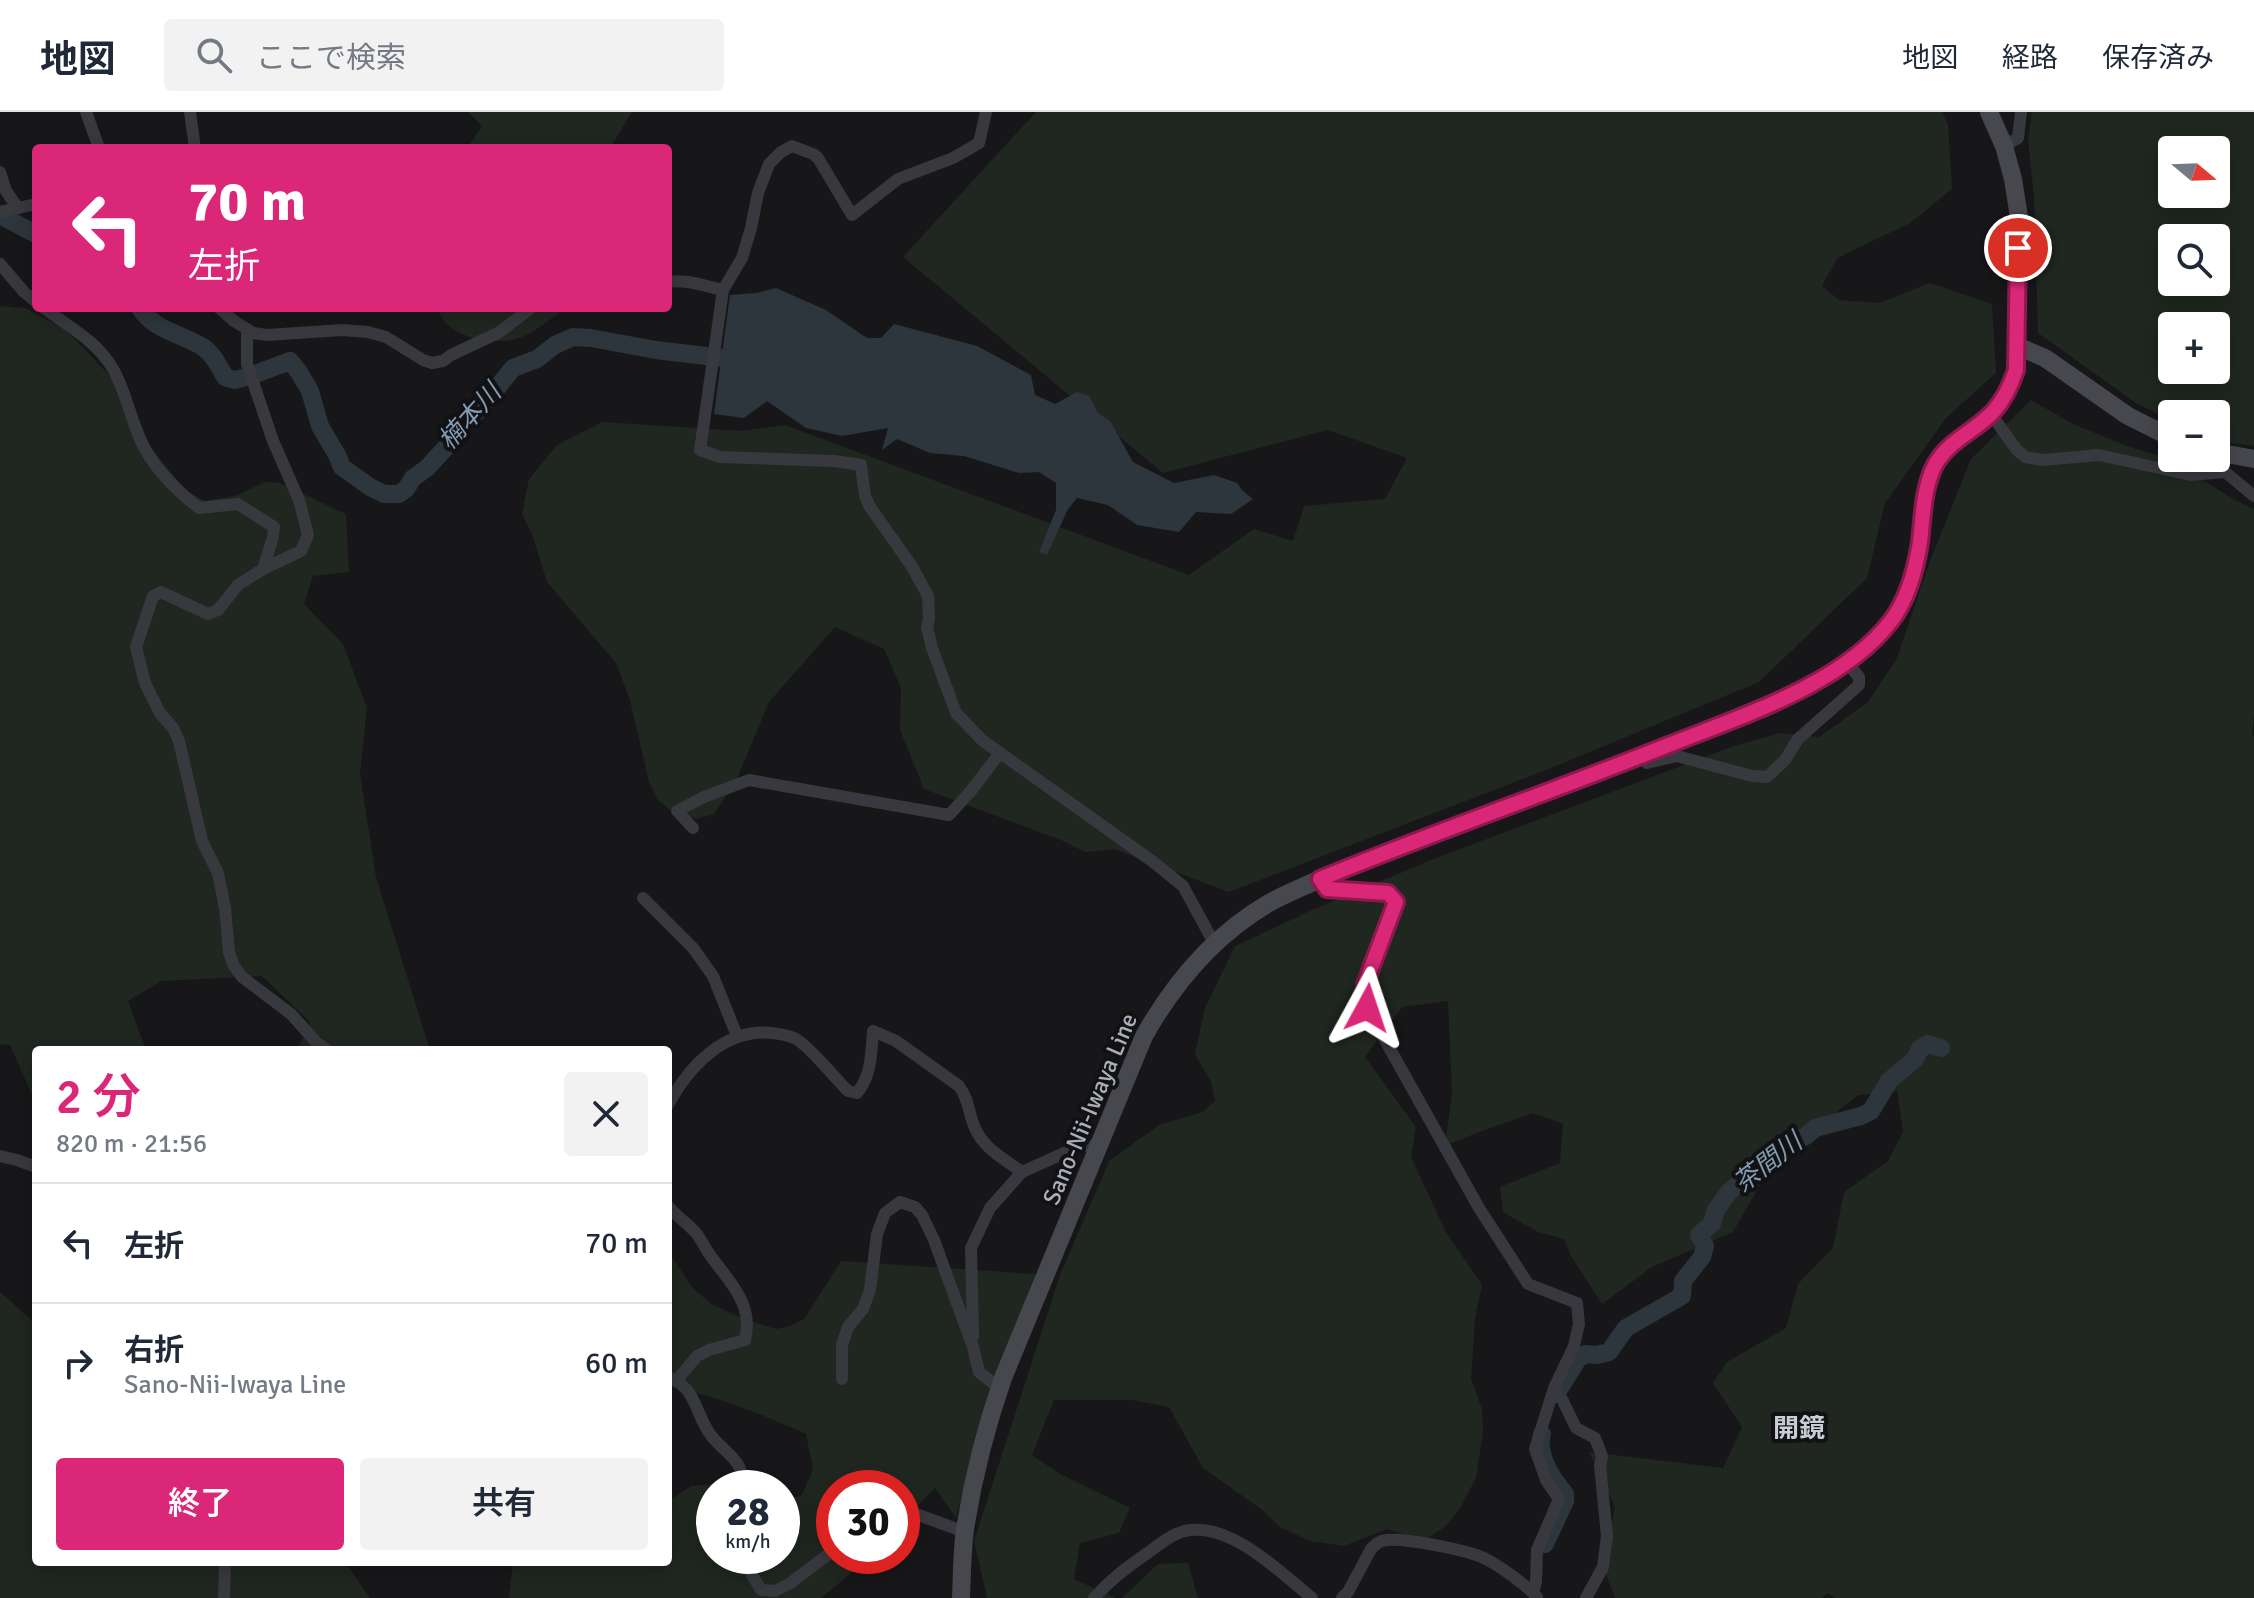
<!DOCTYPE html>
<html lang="ja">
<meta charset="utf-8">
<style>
:root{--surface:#fff;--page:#f2f2f3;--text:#1f2937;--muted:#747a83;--line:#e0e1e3;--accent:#db2777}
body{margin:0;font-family:Signika,"Noto Sans JP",sans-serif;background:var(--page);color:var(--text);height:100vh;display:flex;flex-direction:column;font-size:30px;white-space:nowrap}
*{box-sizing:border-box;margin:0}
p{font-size:26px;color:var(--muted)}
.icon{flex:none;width:44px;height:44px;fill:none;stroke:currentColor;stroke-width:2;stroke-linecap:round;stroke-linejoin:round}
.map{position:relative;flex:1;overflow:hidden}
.side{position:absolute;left:32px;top:934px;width:640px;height:520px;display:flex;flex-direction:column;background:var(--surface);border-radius:8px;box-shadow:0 4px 20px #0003}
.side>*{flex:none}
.hud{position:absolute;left:32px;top:32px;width:640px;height:168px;border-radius:8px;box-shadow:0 4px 20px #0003;background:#db2777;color:#fff;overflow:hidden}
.needle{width:52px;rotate:109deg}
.buttons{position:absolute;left:2158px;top:24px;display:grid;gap:16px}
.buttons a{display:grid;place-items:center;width:72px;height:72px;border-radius:8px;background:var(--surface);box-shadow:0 4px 20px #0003;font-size:40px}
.speed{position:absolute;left:696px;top:1358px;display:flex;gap:16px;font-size:40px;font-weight:700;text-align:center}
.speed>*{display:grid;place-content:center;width:104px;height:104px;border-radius:50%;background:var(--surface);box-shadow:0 4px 20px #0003;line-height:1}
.speed small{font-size:20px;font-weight:400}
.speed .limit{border:12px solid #d22;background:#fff;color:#111}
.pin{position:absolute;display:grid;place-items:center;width:68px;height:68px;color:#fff;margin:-34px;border:4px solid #fff;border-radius:50%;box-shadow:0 2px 8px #0007}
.me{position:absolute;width:88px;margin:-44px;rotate:5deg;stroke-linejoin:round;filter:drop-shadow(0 0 6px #0008)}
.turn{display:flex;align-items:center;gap:28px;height:168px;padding:0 24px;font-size:36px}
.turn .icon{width:104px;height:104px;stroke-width:2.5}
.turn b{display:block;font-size:56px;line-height:68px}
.round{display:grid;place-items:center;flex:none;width:84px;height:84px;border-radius:8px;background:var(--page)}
.overview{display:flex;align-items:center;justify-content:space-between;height:136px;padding:0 24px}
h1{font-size:48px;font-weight:600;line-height:60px;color:var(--accent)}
.button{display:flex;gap:16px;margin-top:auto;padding:16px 24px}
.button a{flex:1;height:92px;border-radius:8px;background:var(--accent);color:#fff;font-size:32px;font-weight:600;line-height:92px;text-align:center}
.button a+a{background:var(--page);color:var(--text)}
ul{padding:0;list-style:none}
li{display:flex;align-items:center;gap:24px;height:120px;padding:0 24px;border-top:2px solid var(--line)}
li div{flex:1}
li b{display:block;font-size:30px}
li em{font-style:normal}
header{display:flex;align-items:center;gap:48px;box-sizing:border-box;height:112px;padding:0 40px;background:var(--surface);border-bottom:2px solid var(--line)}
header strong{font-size:38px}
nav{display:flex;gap:44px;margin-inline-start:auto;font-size:28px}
.search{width:560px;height:72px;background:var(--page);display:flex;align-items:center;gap:20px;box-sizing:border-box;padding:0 28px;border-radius:8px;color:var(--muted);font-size:30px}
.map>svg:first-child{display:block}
.green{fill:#1f2720;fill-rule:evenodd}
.water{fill:#2d363c}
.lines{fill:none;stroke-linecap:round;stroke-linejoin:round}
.river{stroke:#2d363c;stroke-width:18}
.street{stroke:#38393e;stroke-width:12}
.secondary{stroke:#46484e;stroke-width:18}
.route-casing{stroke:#8e194d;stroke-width:20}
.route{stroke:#db2777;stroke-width:14}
.labels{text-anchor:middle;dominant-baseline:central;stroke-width:8;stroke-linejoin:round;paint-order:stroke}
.street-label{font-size:24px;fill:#aaaeb8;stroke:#121214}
.water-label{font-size:26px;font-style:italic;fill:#829bb2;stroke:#121214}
.neighbourhood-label{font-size:26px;font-weight:bold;fill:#cacdd4;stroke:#121214}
</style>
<header>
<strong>地図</strong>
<div class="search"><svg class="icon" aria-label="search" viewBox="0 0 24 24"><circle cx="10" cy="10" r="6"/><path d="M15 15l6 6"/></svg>ここで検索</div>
<nav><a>地図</a><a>経路</a><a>保存済み</a></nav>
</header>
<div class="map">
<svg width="2254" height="1486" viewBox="0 0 2254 1486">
<rect width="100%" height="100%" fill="#171719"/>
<g class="green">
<polygon points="468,0 632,0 610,36 467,36 482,14"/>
<polygon points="1036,0 1942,0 1948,13 1952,77 1910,111 1837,146 1822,174 1839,188 1880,191 1930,171 1992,192 1996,261 1946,306 1885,391 1867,466 1759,570 1551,656 1229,780 1114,737 1085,740 1061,728 924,677 900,618 901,576 884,537 835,515 769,590 735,671 714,702 696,707 672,699 659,689 649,670 630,588 616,551 547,470 532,422 522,402 529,367 557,333 603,310 741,319 785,313 1189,463 1254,417 1293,429 1304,394 1385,387 1407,346 1328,318 1163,361 903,145"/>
<path d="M2032 0H2254V334L2216 329V302H2172V309L2136 291 2038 221 2034 85 2028 28ZM2172 38H2216V82H2172ZM2172 126H2216V170H2172ZM2172 214H2216V258H2172Z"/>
<polygon points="0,194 25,196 65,217 128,283 150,334 185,378 205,389 235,384 265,370 280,371 346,402 349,460 313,464 304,492 343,532 367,596 360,662 376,765 430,938 297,938 310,910 262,864 161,869 128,889 146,938 36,938 36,992 10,933 0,932"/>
<path d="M437 196H566C553 205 539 217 524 224 503 234 464 229 447 212 442 208 440 201 437 196Z"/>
<polygon points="2031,288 2073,312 2127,334 2173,348 2231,386 2254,397 2254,603 2252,623 2254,625 2254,1486 1835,1486 1827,1481 1822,1486 1615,1486 1603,1455 1615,1395 1589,1340 1723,1356 1742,1315 1713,1271 1727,1250 1786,1216 1798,1172 1833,1136 1844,1080 1888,1049 1903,1020 1897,979 1858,983 1806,1024 1761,1071 1733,1120 1652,1155 1602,1192 1571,1144 1564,1127 1538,1120 1503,1100 1500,1075 1560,1051 1563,1012 1533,1001 1479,1020 1445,1034 1452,981 1448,889 1402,895 1365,945 1416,1015 1411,1045 1446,1120 1482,1173 1475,1206 1471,1267 1482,1297 1483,1320 1476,1366 1460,1396 1446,1414 1428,1426 1407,1423 1387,1417 1344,1434 1310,1429 1280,1415 1261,1397 1203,1356 1169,1295 1132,1288 1054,1288 1032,1343 1060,1362 1130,1396 1119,1421 1080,1431 1074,1467 1116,1486 987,1486 974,1429 1060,1163 1101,1068 1109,1049 1159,1013 1203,1000 1215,989 1211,970 1195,942 1205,896 1235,834 1312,798 1436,746 1734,634 1780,621 1819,625 1868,590 1897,546 1930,449 1971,347"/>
<path d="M668 1139 692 1175 711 1192 744 1207 776 1217 791 1214 805 1206 841 1149 1036 1162 990 1281 956 1406 935 1376 902 1410V1376H834V1444H869L855 1458 821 1486H509L513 1450H668V1390L691 1374 723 1371 728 1376H714V1444H782V1390L802 1383 813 1357 806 1322C775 1308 743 1295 711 1285 697 1280 681 1280 668 1273Z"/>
<polygon points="0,1180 36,1212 36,1450 345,1450 370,1486 0,1486"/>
<polygon points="1188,1451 1198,1486 1122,1486 1158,1452"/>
</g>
<polygon class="water" points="776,176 826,198 867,226 881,226 894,212 977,234 1031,263 1035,283 1055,292 1077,280 1089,284 1098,301 1110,309 1133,350 1174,371 1214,363 1237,371 1242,378 1253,387 1231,402 1196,400 1179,420 1137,413 1108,393 1077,386 1068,397 1047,443 1039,440 1056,398 1056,371 1039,360 1019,361 964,344 930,341 897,327 882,338 888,316 842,324 806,316 767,289 744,306 714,302 730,183 756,181"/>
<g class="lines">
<g class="river">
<polyline points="7,107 36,122"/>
<path d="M140 196C155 219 180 221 201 234 212 240 219 254 225 265L234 268 243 266"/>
<polyline points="258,261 290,249 299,260 310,279 320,314 337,343 342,355 370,375 384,382 399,382 406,377 413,366 427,356 449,332 459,313 479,298 513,256 537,247 555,233 573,225 591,226 656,238 731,247"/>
<polyline points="1556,1282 1578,1247 1585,1242 1597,1243 1609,1240 1626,1216 1682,1184 1683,1169 1702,1145 1705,1134 1699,1123 1712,1111 1716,1098 1729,1080 1776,1039 1806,1024 1815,1016 1861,1004 1871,999 1889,969 1915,947 1920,937 1928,932 1941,936"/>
<path d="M1542 1322C1536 1342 1552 1367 1565 1382V1389L1545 1432"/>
</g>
<g class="street">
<polyline points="86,0 99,36"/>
<polyline points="190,0 195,36"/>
<polyline points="986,0 979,31 953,46 898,67 852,103 818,46 813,42 792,34 781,40 769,52 758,81 751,116 742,146 723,178 700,338 720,345 834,349 861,353 865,384 870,395 911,453 928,484 929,506 927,515 932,536 956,601 982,628 1152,749 1183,774 1214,831"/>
<polyline points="2004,34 2018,26 2021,0"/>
<polyline points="0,60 6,79 18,96"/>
<polyline points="0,100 36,92"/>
<polyline points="0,152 24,180 36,190"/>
<path d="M668 170C686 167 705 174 723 178"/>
<path d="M44 196C69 215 97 229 113 257 127 281 131 312 145 337 157 359 179 381 199 396L238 392 274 415 273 425 263 457"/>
<polyline points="219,196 234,209 253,221 267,223 342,218 368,220 386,225 423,248 432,251 443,249 451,243 498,221 531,196"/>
<polyline points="247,217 247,252 273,329 299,388 308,423 301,439 263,457 238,473 218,498 208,502 161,480 153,484 136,535 145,571 160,601 173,616 179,629 202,729 218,761 225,796 229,840 234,854 242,865 291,902 316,930 327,938"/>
<polyline points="1991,302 2016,337 2025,345 2043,348 2099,343 2191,363 2225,360 2254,384"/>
<polyline points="1641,644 1647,651 1677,644 1752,664 1767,665 1785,648 1798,627 1859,573 1859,565 1847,551"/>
<polyline points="693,716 677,699 704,685 749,668 949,703 970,680 1000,641"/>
<polyline points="1320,767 1327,777 1388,781 1396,790 1365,872 1367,896 1479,1096 1528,1172 1577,1191 1579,1212 1574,1234 1554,1276 1535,1337 1546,1368 1559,1387 1537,1438 1536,1470 1533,1480"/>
<polyline points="643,786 693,836 713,864 737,924"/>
<path d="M668 993C689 954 725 916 772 921 780 922 789 923 796 927 808 933 836 967 848 979L857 981C872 963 871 941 873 919L896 929 959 974C971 990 968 1006 978 1022 988 1039 1007 1049 1022 1060"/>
<polyline points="0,1044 17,1048 36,1055"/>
<path d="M668 1094C676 1104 687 1111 696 1121 701 1127 705 1136 710 1143 729 1170 754 1191 745 1228L709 1238 697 1244 676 1269"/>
<polyline points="973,1224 971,1136 990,1096 1022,1060 1082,1033 1099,1036"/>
<path d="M668 1265C696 1276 694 1297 708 1319 722 1342 745 1344 742 1376"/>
<polyline points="842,1267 842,1233 848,1215 863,1197 870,1178 877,1122 885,1101 900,1090 915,1095 922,1103 934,1128 973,1235 979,1260 999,1276"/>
<polyline points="1554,1276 1561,1285 1576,1316 1595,1326 1602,1344 1600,1354 1607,1424 1603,1455 1586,1486"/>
<polyline points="902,1399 913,1401 965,1420"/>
<polyline points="747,1444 748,1456 761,1478 775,1479 789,1472 834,1438"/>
<polyline points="224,1486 225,1450"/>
<path d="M1094 1486C1111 1467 1125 1457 1146 1442 1159 1433 1173 1420 1190 1418 1234 1413 1281 1461 1312 1486"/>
<path d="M1342 1486 1348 1480 1371 1437C1376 1432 1379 1429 1386 1428 1406 1426 1468 1438 1486 1447 1501 1455 1525 1472 1537 1485"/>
</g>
<g class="secondary">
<polyline points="2017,234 2045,246 2128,304 2172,326"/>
<polyline points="2216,340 2254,347"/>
<path d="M961 1486C962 1463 962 1440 965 1417 973 1366 986 1315 1003 1266L1144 924C1175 869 1214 823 1269 791 1285 782 1303 775 1320 767 1412 729 1505 696 1598 661 1638 646 1677 630 1716 614 1778 589 1850 564 1891 509 1907 487 1917 456 1920 430 1923 404 1923 376 1935 353 1950 326 1974 320 1993 300 2004 288 2011 273 2016 258L2019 105 2013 67 2004 34 1989 0"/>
</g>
</g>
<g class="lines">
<defs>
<path id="route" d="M1367 896 1365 872 1396 790 1388 781 1327 777 1320 767C1434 720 1551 680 1666 634 1739 605 1842 573 1891 509 1908 487 1916 456 1920 430 1923 404 1923 376 1935 353 1949 328 1974 320 1993 300 2004 288 2011 273 2016 258L2018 136"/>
</defs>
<use href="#route" class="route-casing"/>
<use href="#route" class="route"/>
</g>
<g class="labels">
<g class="street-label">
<text transform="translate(1090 997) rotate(-67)">Sano-Nii-Iwaya Line</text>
</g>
<g class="water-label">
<text transform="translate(470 305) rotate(-48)">楠本川</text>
<text transform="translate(1768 1051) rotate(-38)">茶間川</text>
</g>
<g class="neighbourhood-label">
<text x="1799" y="1317">開鏡</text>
</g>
</g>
</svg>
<div class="buttons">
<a><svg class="needle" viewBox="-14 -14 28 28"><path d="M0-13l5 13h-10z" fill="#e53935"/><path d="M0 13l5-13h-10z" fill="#747a83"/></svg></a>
<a><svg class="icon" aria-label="search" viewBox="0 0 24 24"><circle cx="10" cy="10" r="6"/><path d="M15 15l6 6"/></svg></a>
<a>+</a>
<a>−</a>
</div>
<div class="speed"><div>28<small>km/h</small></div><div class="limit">30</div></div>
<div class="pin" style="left:2018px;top:136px;background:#d93025"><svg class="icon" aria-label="arrive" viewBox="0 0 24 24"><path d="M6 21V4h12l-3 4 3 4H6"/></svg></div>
<svg class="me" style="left:1367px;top:896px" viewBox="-20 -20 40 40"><path d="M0-17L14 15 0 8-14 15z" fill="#db2777" stroke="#fff" stroke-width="4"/></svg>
<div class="hud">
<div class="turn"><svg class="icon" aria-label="left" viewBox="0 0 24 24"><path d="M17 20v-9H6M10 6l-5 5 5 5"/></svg><div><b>70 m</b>左折</div></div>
</div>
<section class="side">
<div class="overview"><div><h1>2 分</h1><p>820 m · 21:56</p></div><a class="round"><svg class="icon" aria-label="close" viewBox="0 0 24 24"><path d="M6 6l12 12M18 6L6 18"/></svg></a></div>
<ul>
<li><svg class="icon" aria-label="left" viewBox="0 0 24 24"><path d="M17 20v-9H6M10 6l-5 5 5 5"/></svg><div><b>左折</b></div><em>70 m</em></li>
<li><svg class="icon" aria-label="right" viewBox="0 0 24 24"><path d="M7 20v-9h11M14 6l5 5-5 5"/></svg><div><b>右折</b><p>Sano-Nii-Iwaya Line</p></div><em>60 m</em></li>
</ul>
<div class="button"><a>終了</a><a>共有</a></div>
</section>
</div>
